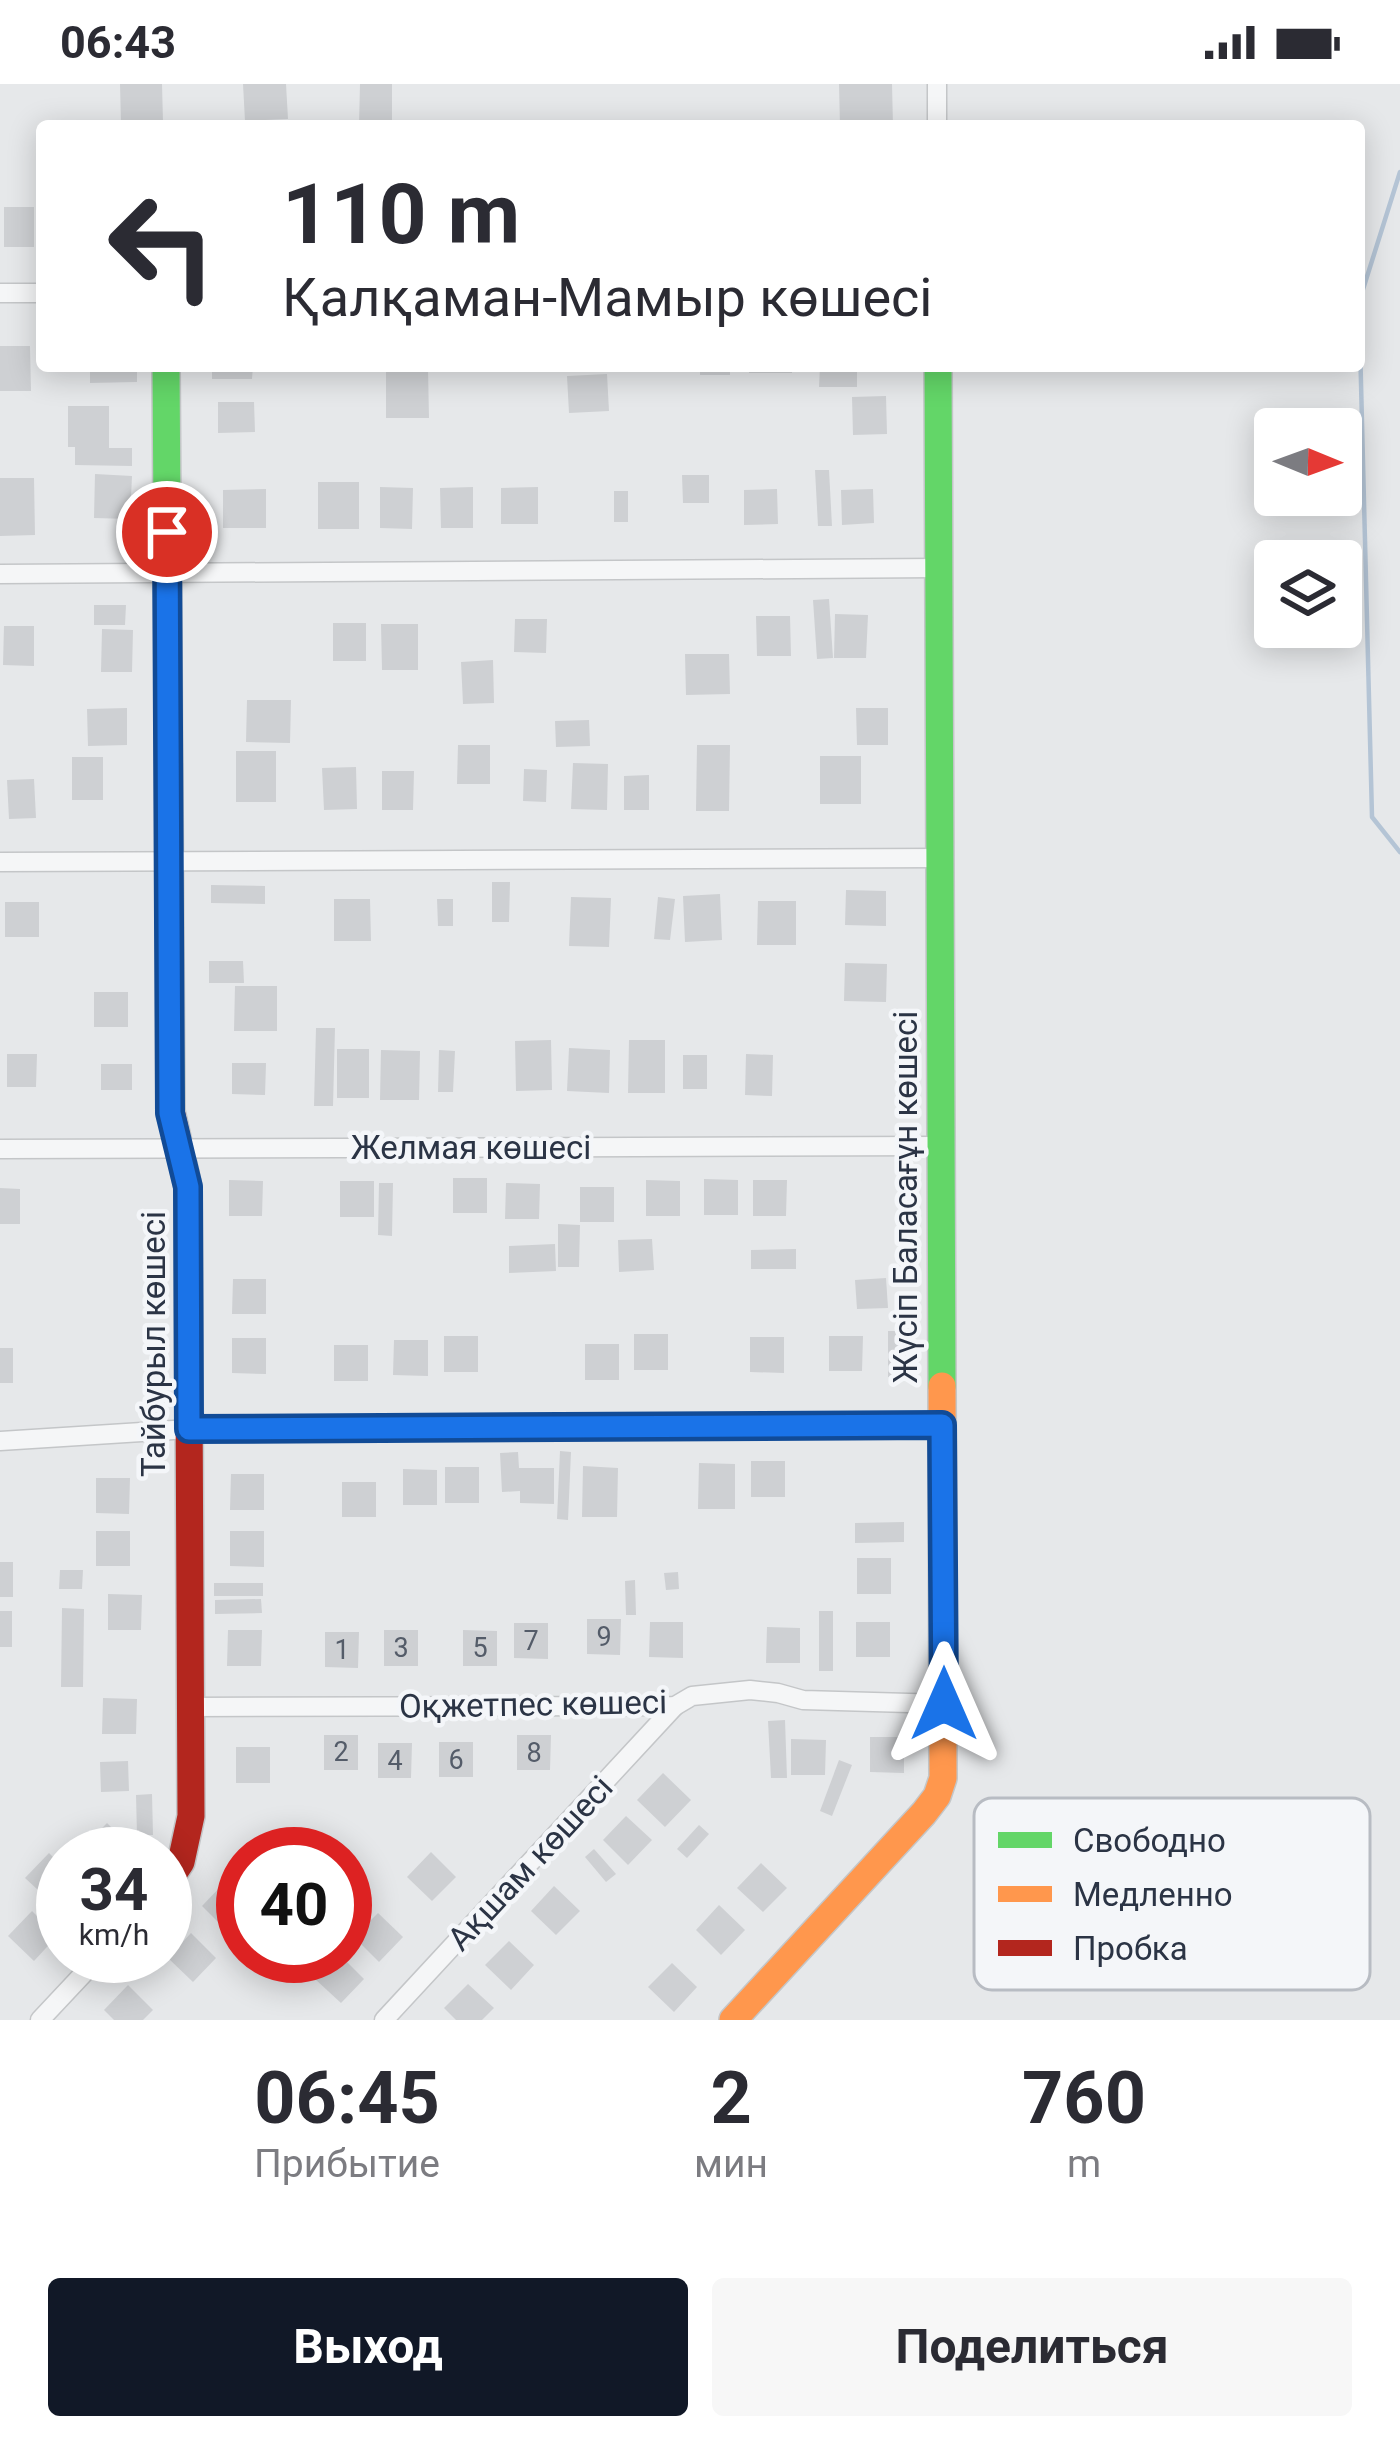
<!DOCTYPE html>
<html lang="ru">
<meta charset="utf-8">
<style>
:root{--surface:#fff;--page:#f7f7f7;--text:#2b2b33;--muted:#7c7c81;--accent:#111827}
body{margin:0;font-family:Roboto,sans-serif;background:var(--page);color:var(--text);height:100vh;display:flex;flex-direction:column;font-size:45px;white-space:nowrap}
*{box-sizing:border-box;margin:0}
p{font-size:39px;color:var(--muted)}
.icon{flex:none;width:66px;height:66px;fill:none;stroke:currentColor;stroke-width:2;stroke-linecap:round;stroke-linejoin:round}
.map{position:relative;height:1936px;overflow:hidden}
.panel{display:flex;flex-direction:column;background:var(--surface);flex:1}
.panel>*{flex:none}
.banner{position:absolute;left:36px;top:36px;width:1329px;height:252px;border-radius:12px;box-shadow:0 6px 30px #0003;background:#fff;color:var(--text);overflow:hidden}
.needle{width:78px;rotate:91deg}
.controls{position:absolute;left:1254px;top:324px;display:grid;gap:24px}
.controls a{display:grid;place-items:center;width:108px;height:108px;border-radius:12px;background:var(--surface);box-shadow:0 6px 30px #0003;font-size:60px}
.speed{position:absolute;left:36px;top:1743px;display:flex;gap:24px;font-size:60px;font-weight:700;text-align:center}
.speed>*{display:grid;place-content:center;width:156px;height:156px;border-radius:50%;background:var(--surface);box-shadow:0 6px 30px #0003;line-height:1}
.speed small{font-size:30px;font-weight:400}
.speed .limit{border:18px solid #d22;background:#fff;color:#111}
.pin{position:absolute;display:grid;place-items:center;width:102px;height:102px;color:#fff;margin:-51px;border:6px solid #fff;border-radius:50%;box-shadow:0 3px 12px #0007}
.me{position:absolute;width:132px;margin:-66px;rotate:0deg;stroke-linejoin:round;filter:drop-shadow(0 0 9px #0008)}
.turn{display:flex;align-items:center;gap:42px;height:252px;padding:0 48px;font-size:54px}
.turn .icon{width:156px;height:156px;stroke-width:2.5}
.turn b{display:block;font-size:84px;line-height:102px}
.eta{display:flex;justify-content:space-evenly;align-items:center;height:204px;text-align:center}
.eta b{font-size:72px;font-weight:700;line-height:84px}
.primary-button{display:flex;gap:24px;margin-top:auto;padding:24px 48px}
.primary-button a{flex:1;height:138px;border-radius:12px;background:var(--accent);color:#fff;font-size:48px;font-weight:700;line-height:138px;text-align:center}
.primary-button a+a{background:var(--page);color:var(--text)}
.status{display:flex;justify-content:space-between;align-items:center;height:84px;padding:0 60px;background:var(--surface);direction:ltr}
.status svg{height:33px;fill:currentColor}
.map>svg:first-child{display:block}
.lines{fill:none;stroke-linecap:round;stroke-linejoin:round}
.stream{stroke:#b4c4d5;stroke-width:4.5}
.building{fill:#ced0d3}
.street-casing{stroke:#c4c6c8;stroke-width:21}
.fast-casing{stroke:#c4c6c8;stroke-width:30}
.slow-casing{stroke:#c4c6c8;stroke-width:30}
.jam-casing{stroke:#c4c6c8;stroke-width:30}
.street{stroke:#f5f6f7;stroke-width:18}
.fast{stroke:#63d668;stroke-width:27}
.slow{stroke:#ff974d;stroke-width:27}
.jam{stroke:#b3261e;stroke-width:27}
.route-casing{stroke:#114b97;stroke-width:30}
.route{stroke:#1a73e8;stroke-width:21}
.labels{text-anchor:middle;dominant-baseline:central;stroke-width:9;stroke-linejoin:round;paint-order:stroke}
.number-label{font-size:27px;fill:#545c69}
.street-label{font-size:33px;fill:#2b3445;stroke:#f4f6f9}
.key{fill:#f4f6f9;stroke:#b8bcc3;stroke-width:3}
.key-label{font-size:33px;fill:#2b3445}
</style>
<div class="status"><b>06:43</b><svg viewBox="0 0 49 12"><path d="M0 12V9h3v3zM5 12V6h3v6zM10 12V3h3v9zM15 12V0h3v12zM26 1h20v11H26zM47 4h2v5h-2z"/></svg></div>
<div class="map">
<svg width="1400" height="1936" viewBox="0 0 1400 1936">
<rect width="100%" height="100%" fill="#e6e8ea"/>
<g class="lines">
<g class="stream">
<polyline points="1359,218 1400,88"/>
<polyline points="1359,220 1372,733 1400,768"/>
</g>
</g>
<g class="building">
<polygon points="120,0 162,0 163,38 121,40"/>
<polygon points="243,0 286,0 288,35 245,37"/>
<polygon points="360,0 392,0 392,42 359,42"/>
<polygon points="839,0 892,0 893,42 840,42"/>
<rect x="4" y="123" width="30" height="40"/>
<polygon points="0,262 30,262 31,307 0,307"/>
<polygon points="90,282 137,282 137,298 90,299"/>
<polygon points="212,282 253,282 252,295 212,295"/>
<rect x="440" y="282" width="37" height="6"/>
<rect x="632" y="282" width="36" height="6"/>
<rect x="700" y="282" width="30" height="9"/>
<rect x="749" y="282" width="43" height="7"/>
<polygon points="820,282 857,282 857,303 819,303"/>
<polygon points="386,285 428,285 429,334 386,334"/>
<polygon points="607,290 609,327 569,329 567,292"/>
<polygon points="886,312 887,350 853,351 852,313"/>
<polygon points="218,318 254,318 255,348 218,349"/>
<polygon points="68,322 109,322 109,364 132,364 132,382 75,381 75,363 68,363"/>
<polygon points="815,386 829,386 832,442 818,442"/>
<polygon points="95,390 132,392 130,435 94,434"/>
<polygon points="682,391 709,391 709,419 683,419"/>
<polygon points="0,394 34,394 35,451 0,452"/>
<rect x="318" y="398" width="41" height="47"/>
<polygon points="380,403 413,404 412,445 380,444"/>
<polygon points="473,403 473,444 441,444 440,404"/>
<polygon points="538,403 538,440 501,440 501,404"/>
<polygon points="266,405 266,444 223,444 223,406"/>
<polygon points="777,405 778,440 744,441 744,406"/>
<polygon points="873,405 874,439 842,441 841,406"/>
<rect x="614" y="407" width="14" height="31"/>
<polygon points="829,515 833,574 817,575 813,516"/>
<polygon points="94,521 126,521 125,541 94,541"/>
<polygon points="835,530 868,531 866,574 834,574"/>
<polygon points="756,532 790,532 791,572 757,572"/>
<polygon points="515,535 547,535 546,569 514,568"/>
<rect x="333" y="539" width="33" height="38"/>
<polygon points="381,540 418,540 418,586 382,586"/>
<polygon points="4,542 34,542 34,582 3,581"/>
<polygon points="102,545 133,546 132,588 101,588"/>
<polygon points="685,570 729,570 730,610 686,611"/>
<polygon points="493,576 494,619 463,620 461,578"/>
<polygon points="247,616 291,616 290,659 246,658"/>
<polygon points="127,624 127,661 88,662 87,625"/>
<polygon points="856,624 888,624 888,661 857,661"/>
<polygon points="589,636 590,662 556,663 555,637"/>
<polygon points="458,661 490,661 490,700 457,700"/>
<polygon points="697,661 730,661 729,727 696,727"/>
<rect x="236" y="667" width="40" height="51"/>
<rect x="820" y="672" width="41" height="48"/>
<rect x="72" y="673" width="31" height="43"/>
<polygon points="573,679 608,680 607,726 571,725"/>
<polygon points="356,683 357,725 324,726 322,684"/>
<polygon points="524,685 547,686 546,718 523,717"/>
<polygon points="382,687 414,687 413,726 382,726"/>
<polygon points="649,691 649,726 624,726 624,692"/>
<polygon points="34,695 36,734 9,735 7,696"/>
<polygon points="492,798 510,798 509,838 492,838"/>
<polygon points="211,801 265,802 265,820 211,819"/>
<polygon points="846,806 886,807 886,842 845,841"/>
<polygon points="720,810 722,856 685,858 683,812"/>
<polygon points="571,813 611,814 609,863 569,862"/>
<polygon points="658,813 675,815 670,856 654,855"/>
<polygon points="334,815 370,815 371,857 334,857"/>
<polygon points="437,815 453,815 453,842 438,842"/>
<polygon points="758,817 796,817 796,861 757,861"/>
<rect x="5" y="818" width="34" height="35"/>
<polygon points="209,877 243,877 244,899 209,899"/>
<polygon points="845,879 887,880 886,918 844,917"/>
<polygon points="235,902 277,902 277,947 234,947"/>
<rect x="94" y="908" width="34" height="35"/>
<polygon points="316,944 335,944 333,1022 314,1022"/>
<polygon points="551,956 552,1006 516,1007 515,957"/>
<polygon points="629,956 665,956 665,1009 628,1009"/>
<polygon points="569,964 610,966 609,1009 567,1007"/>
<rect x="337" y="965" width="32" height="49"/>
<polygon points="381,966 420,967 419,1016 380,1016"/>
<polygon points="439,966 455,967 453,1008 438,1008"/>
<polygon points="7,970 37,970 36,1003 7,1003"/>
<polygon points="746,970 773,971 772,1012 745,1011"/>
<rect x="683" y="971" width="24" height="34"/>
<polygon points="232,979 266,979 265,1011 232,1010"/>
<rect x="101" y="980" width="31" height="26"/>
<rect x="453" y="1094" width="34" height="35"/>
<polygon points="704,1095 738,1096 738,1131 704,1131"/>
<polygon points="229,1096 263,1097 262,1132 229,1132"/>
<polygon points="646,1096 680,1097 680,1132 646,1132"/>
<polygon points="753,1096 787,1096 786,1132 753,1132"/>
<rect x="340" y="1097" width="34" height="36"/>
<polygon points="379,1099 393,1099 392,1152 378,1151"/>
<polygon points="506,1099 540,1100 539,1135 505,1135"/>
<rect x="580" y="1103" width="34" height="35"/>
<polygon points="0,1104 20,1105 20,1140 0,1140"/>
<polygon points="558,1140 580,1141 579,1183 558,1183"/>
<polygon points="652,1155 654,1186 619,1188 618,1156"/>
<polygon points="555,1160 556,1187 509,1189 509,1162"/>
<polygon points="796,1165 796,1185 751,1185 751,1166"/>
<polygon points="886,1194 888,1224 857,1225 855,1196"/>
<polygon points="233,1195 266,1195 266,1230 232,1230"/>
<polygon points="888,1247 907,1247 907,1292 888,1293"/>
<rect x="634" y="1250" width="34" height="36"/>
<rect x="444" y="1252" width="34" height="36"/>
<polygon points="829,1252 863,1252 862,1287 829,1287"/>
<polygon points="750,1253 784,1253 784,1289 750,1288"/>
<polygon points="232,1254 266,1254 266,1290 232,1289"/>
<polygon points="394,1256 428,1256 428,1292 393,1291"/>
<rect x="585" y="1260" width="34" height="36"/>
<rect x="334" y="1261" width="34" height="36"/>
<rect x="0" y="1264" width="13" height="35"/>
<polygon points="560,1367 571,1368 568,1436 557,1435"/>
<polygon points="518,1368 519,1384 554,1384 554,1420 520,1419 520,1407 502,1408 500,1369"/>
<rect x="751" y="1377" width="34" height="36"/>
<polygon points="699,1379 735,1380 735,1425 698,1425"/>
<polygon points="583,1382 618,1384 617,1433 582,1433"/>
<rect x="445" y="1383" width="34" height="36"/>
<polygon points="403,1385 437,1386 437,1421 403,1421"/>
<polygon points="231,1390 264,1390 264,1426 230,1426"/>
<polygon points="96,1394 130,1394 129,1430 96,1429"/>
<rect x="342" y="1398" width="34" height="35"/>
<polygon points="904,1438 904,1458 855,1459 855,1439"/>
<rect x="96" y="1447" width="34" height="35"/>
<polygon points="230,1447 264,1447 264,1483 230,1482"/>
<rect x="857" y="1474" width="34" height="36"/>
<rect x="0" y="1478" width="13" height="35"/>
<polygon points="60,1486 83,1486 82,1505 59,1505"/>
<polygon points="678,1488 679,1505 666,1506 664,1489"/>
<polygon points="635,1496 636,1531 626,1531 625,1497"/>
<rect x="214" y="1499" width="49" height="13"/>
<polygon points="108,1510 142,1511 141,1546 108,1546"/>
<polygon points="261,1515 262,1529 215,1530 215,1516"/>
<polygon points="62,1524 84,1525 83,1603 61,1603"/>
<rect x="0" y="1527" width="12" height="36"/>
<rect x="819" y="1527" width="14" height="60"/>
<polygon points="587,1535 621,1535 620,1571 587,1570"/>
<polygon points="650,1538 683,1538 683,1574 649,1573"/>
<rect x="856" y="1538" width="34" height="35"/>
<polygon points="514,1539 548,1539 548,1575 514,1574"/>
<polygon points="767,1543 800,1544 800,1579 766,1579"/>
<polygon points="228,1546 262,1546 261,1582 227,1582"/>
<rect x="384" y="1546" width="34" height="36"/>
<polygon points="463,1546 497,1547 497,1582 463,1582"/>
<polygon points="325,1548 359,1548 358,1584 325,1583"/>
<polygon points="103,1614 137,1615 136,1650 102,1650"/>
<polygon points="785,1636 787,1694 771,1694 768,1637"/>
<rect x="324" y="1651" width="34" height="35"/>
<polygon points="517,1651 551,1651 550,1686 517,1686"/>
<polygon points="870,1653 904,1653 904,1689 870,1688"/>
<polygon points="791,1655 826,1656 825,1691 791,1691"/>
<rect x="439" y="1658" width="34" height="35"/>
<polygon points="378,1659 412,1659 411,1694 378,1694"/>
<rect x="236" y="1663" width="34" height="36"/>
<polygon points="839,1676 852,1681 832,1732 820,1727"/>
<polygon points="128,1677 129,1707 101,1708 100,1678"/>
<polygon points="663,1689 691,1716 665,1743 637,1716"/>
<polygon points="152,1710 153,1751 137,1751 136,1711"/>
<polygon points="626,1732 652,1756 628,1781 603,1756"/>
<polygon points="107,1739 132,1764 126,1770 90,1770 83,1764"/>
<polygon points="699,1741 709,1750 687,1774 677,1765"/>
<polygon points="594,1765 616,1790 606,1798 585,1773"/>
<polygon points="431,1768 456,1793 432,1817 407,1793"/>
<polygon points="49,1769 63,1783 63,1806 51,1818 25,1794"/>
<polygon points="761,1779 787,1804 763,1828 737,1804"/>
<polygon points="225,1798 243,1815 243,1830 227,1847 202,1822"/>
<polygon points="554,1802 580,1827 556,1851 531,1827"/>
<polygon points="719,1821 745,1846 721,1871 696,1846"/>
<polygon points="32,1827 57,1852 34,1877 8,1852"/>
<polygon points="378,1829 403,1853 379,1878 354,1853"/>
<polygon points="191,1849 216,1874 193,1898 168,1874"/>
<polygon points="509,1857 534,1881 511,1906 485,1881"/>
<polygon points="337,1872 341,1872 364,1895 341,1919 315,1895"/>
<polygon points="672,1879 697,1903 674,1928 648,1903"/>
<polygon points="468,1900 494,1924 482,1936 456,1936 444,1924"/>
<polygon points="128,1901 153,1926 143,1936 114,1936 104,1926"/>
</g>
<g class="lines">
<defs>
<g id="street">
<polyline points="937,0 937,42"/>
<polyline points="0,209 42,209"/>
<polyline points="0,490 938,484"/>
<polyline points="0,778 940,774"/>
<polyline points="0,1065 942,1062"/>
<polyline points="0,1357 189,1345 942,1341"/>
<polyline points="190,1623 675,1622 692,1612 750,1606 778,1609 803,1616 944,1620"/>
<polyline points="40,1936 100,1872"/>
<polyline points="384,1936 675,1622"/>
</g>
<g id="fast">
<polyline points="166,282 171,1027"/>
<polyline points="938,282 942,1302"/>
</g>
<polyline id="slow" points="733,1936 924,1729 937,1712 943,1694 942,1302"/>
<polyline id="jam" points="165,1802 181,1778 191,1732 188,1103 171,1027"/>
</defs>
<use href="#street" class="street-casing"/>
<use href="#fast" class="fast-casing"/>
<use href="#slow" class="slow-casing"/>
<use href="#jam" class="jam-casing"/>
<use href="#street" class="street"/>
<use href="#fast" class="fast"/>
<use href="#slow" class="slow"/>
<use href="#jam" class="jam"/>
</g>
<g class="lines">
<defs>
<polyline id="route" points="167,448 170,1029 188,1103 189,1345 942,1341 944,1620"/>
</defs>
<use href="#route" class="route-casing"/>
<use href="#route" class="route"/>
</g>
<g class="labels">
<g class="number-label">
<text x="604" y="1553">9</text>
<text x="531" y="1557">7</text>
<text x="401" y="1564">3</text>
<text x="480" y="1564">5</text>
<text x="342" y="1566">1</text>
<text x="341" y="1668">2</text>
<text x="534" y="1669">8</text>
<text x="456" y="1676">6</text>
<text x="395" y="1677">4</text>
</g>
<g class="street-label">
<text x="471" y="1063">Желмая көшесі</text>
<text transform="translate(905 1113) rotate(-90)">Жүсіп Баласағұн көшесі</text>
<text transform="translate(153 1260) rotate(-90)">Тайбурыл көшесі</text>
<text transform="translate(533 1620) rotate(-1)">Оқжетпес көшесі</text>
<text transform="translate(530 1779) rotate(-47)">Ақшам көшесі</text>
</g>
</g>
<rect x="974" y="1714" width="396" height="192" rx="18" class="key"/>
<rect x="998" y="1748" width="54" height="16" fill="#63d668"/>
<rect x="998" y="1802" width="54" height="16" fill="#ff974d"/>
<rect x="998" y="1856" width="54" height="16" fill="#b3261e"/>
<g class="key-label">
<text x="1073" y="1768">Свободно</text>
<text x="1073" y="1822">Медленно</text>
<text x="1073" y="1876">Пробка</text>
</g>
</svg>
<div class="controls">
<a><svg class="needle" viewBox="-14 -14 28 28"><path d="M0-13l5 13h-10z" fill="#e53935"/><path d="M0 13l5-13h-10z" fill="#7c7c81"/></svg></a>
<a><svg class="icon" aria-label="layers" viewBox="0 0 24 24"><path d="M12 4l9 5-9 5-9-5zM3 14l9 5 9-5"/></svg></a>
</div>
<div class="speed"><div>34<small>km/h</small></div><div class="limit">40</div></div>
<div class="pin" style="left:167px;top:448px;background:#d93025"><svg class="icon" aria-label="arrive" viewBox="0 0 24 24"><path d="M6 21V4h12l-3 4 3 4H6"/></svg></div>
<svg class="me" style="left:944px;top:1620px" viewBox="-20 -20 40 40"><path d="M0-17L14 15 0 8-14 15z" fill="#1a73e8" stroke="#fff" stroke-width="4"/></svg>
<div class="banner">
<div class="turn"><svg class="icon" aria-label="left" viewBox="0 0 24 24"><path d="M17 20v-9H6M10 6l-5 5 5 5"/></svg><div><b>110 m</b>Қалқаман-Мамыр көшесі</div></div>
</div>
</div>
<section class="panel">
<div class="eta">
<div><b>06:45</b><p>Прибытие</p></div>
<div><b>2</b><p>мин</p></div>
<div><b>760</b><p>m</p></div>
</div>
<div class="primary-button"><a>Выход</a><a>Поделиться</a></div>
</section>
